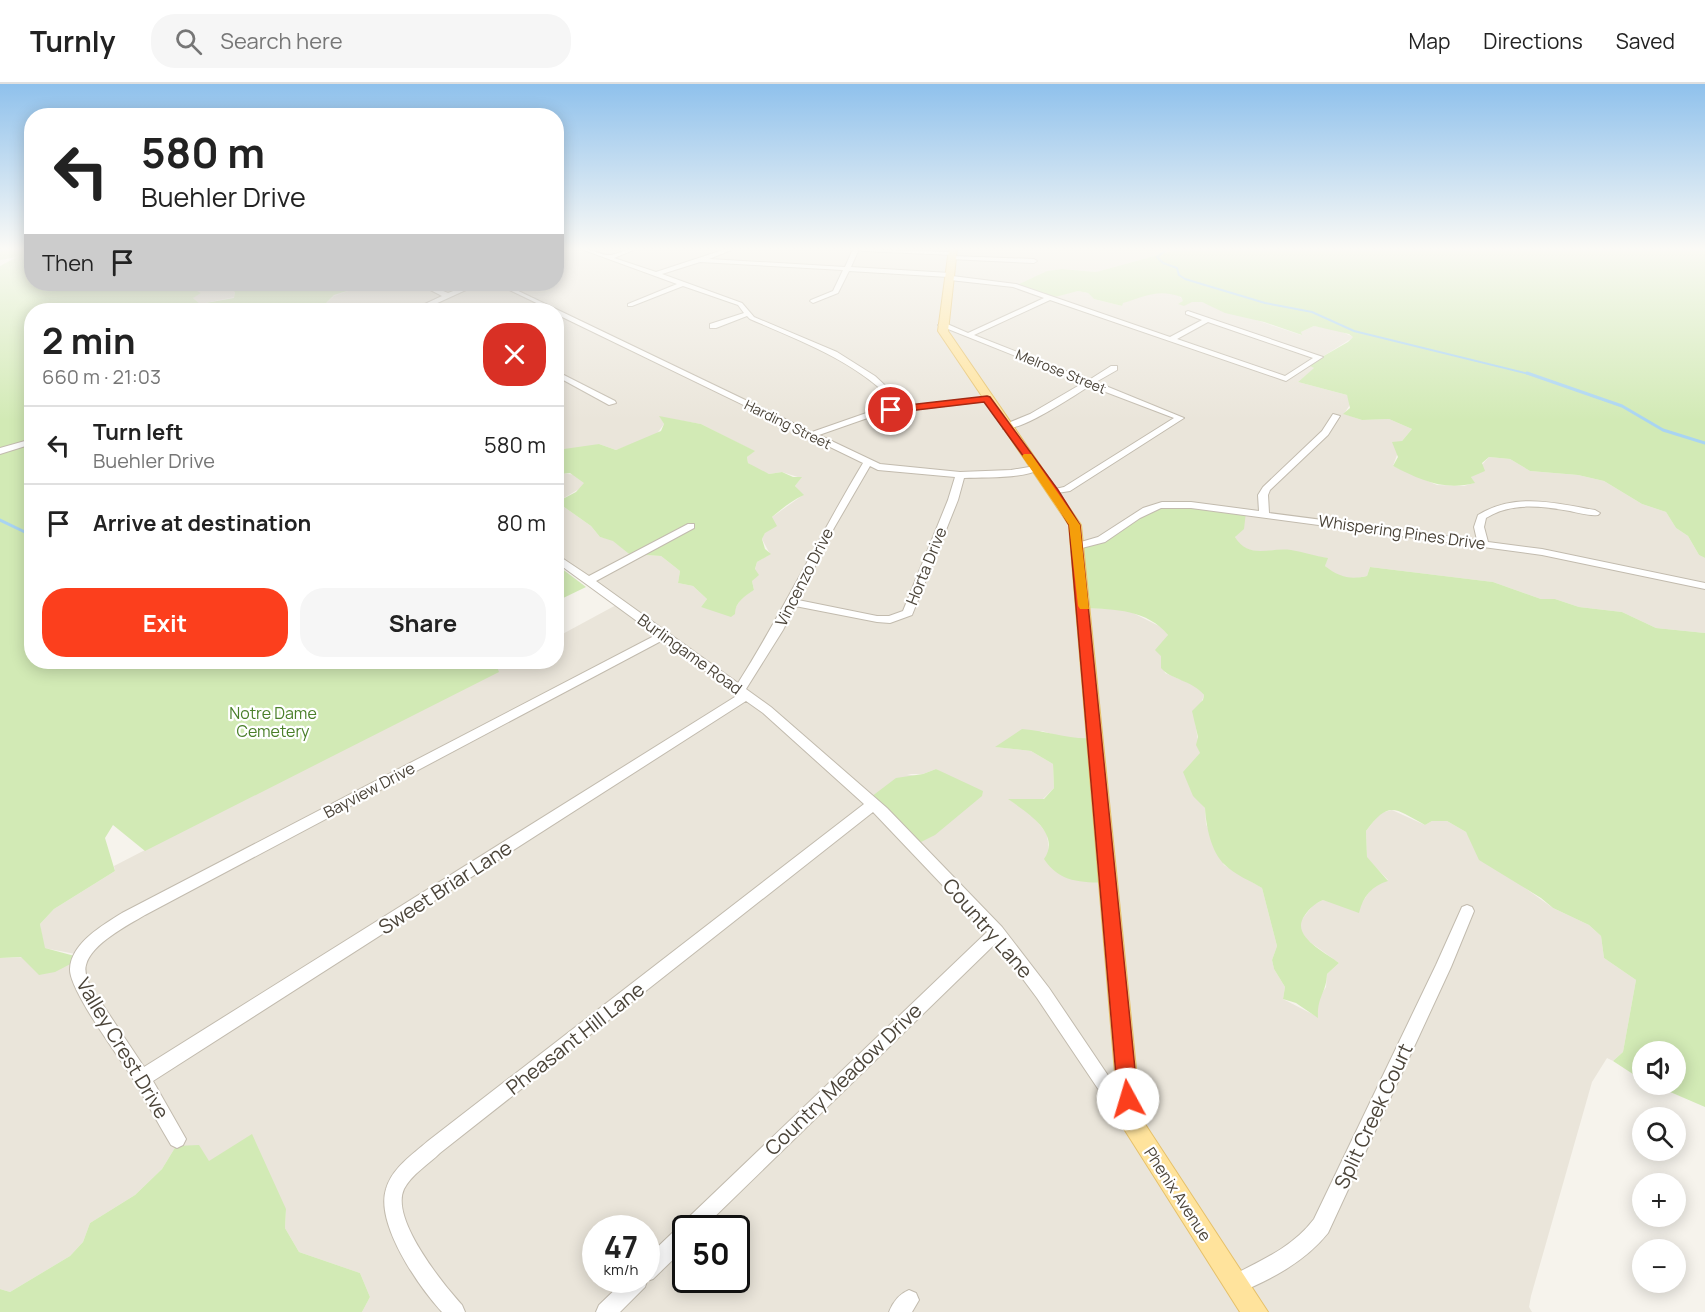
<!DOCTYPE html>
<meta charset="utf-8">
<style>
:root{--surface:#fff;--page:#f6f6f6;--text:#222;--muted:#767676;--line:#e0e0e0;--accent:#fc3f1d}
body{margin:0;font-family:Manrope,sans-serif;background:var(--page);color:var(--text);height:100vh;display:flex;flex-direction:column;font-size:22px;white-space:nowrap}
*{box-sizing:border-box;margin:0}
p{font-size:20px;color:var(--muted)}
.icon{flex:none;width:33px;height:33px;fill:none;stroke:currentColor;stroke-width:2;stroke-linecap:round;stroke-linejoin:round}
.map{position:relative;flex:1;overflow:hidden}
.details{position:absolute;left:24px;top:219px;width:540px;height:366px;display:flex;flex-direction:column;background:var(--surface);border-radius:24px;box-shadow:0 3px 15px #0003}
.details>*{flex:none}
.banner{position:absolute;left:24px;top:24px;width:540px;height:183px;border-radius:24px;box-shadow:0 3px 15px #0003;background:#fff;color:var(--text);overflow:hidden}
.controls{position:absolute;left:1632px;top:957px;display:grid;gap:12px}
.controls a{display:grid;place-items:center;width:54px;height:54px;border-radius:50%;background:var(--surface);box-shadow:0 3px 15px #0003;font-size:30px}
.speed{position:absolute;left:582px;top:1131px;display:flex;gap:12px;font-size:30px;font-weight:700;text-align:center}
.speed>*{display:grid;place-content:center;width:78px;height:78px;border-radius:50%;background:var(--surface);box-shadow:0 3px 15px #0003;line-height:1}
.speed small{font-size:15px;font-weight:400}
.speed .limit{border:3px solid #111;border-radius:9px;background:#fff;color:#111}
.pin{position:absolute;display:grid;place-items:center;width:51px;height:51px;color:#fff;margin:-26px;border:3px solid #fff;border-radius:50%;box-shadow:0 2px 6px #0007}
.me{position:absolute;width:66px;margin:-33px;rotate:354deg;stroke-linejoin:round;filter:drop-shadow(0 0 4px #0008)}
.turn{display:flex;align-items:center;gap:21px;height:126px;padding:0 18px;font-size:27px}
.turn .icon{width:78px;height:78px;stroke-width:2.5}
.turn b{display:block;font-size:42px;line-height:51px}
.then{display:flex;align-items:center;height:57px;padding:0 18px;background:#0003;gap:12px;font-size:22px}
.round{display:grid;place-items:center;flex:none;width:63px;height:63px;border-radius:24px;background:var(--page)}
.overview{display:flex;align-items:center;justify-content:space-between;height:102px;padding:0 18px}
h1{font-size:36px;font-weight:700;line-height:45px}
.primary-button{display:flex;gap:12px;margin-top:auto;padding:12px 18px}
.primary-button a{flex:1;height:69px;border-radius:24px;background:var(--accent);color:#fff;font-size:24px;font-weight:700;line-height:69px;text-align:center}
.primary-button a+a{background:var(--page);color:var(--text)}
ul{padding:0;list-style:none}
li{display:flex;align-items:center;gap:18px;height:78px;padding:0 18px;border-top:2px solid var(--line)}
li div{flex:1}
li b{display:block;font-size:22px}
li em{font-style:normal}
header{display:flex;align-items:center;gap:36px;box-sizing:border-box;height:84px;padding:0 30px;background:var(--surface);border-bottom:2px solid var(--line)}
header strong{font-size:28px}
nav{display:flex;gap:33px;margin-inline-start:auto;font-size:21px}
.search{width:420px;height:54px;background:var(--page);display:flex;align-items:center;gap:15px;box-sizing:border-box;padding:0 21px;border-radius:24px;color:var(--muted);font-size:22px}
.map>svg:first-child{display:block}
.residential{fill:#eae5da;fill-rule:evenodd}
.green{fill:#d2eab5}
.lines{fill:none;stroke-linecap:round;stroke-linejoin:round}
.stream-far2{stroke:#a9d4f2;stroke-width:2}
.stream-far1{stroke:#a9d4f2;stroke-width:3}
.stream{stroke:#a9d4f2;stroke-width:4}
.minor-casing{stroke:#c2bbae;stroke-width:2}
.major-casing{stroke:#e6c16a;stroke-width:2}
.minor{fill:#fff;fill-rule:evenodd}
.major{fill:#ffe39c;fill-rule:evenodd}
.route{fill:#fc3f1d;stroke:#a42913;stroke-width:1.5}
.slow{fill:#f59e0b}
.labels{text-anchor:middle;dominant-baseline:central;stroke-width:4.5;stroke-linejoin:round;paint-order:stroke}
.far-street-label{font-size:14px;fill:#4b4439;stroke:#fff}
.street-label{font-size:16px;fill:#4b4439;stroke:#fff}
.park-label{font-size:16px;fill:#4a7f2a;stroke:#fff}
.near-street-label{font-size:20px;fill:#4b4439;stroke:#fff}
</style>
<header>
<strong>Turnly</strong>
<div class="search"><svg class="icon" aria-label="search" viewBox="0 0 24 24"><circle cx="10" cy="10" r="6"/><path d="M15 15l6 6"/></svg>Search here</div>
<nav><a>Map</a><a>Directions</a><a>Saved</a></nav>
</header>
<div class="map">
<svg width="1705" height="1228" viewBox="0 0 1705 1228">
<rect width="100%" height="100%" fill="#f6f3ec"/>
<g class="residential">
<path d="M557 165H1180L1096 188 1062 185 1048 187 1017 201 1051 213 1078 207 1088 209 1094 215 1122 222V219L1141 211 1166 208 1179 212 1184 217 1202 218 1301 251V248L1314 242 1337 246 1354 253 1309 281 1315 284 1298 298 1347 311 1351 319 1344 330 1362 336 1389 335 1412 345 1402 357 1393 382 1437 401 1464 402 1474 399 1471 393 1489 373 1510 375 1530 387 1578 391 1604 397 1642 420 1666 428 1676 444 1688 452 1699 471 1705 474V549L1656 544 1622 528 1579 523 1555 515H1541L1493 498 1370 483 1367 492 1351 495 1334 490 1325 482 1327 474 1275 466 1258 469 1240 462 1235 453 1237 449 1085 524 1125 525 1163 544 1168 551 1161 572 1165 589 1198 603 1204 611 1195 638 1200 669V718L1205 724 1206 740 1224 781 1262 804 1277 862 1272 876 1274 885 1285 903 1283 915 1318 933 1317 917 1326 903 1327 890 1339 879 1307 856 1300 845V838L1313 821 1323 816 1361 820 1374 801 1388 796 1367 774 1366 747 1380 729 1392 726 1425 741 1432 737H1447L1466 748 1479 771 1553 824 1589 841 1601 852 1604 874 1636 896 1623 968 1613 977 1607 974 1592 998 1531 1212 1529 1223 1532 1228H362L370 1213 360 1189 299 1168 285 1144 286 1125 209 1077 176 1062 162 1085 135 1111 90 1139 83 1158 70 1172 10 1208 0 1205V874L81 871 44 864 40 840 54 825 115 787 114 782 509 578H556L557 553 618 520 557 474V418L591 442 600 453 613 456 629 470 661 472 680 487 678 499 693 502 707 515 701 523 735 525 742 513 754 506 752 497 757 478 770 470 762 455 772 433 803 411 795 402 801 394 782 388 769 390 758 386 748 379 747 373 754 367 701 340 660 333 664 340 656 351 616 366 599 360 564 372 560 377V389L576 391 584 398V402L557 418 556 226H319L334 212 369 200H556ZM1042 647 1072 656 1051 785 1047 750 1033 732 1009 715H1043L1054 704 1053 680 1031 667 996 663ZM936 685 957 697 982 707 907 690H923ZM596 1144H646V1196H596ZM686 1144H736V1196H686Z"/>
<polygon points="173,200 242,200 232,207 235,208 234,213 200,220 193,214 200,209 191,204 178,207"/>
</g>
<g class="green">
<polygon points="0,165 31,165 32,200 173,200 178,207 191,204 201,209 193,214 200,220 234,214 235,208 231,206 242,200 369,200 334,211 319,226 32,226 32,578 495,578 499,588 145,767 113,741 105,754 115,787 54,825 40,840 45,864 82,874 55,888 39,891 21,873 0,874 0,182 17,173 0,176"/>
<path d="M1180 165H1705V474L1699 471 1688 452 1676 444 1666 428 1642 420 1604 397 1578 391 1530 387 1510 375 1489 373 1482 379 1485 387 1471 393 1475 399C1444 407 1420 396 1393 382L1398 373 1392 358 1402 357 1412 345 1389 335 1362 336 1343 330 1350 324 1347 311 1298 298 1314 284 1308 281 1348 258 1353 253 1349 250 1314 242 1301 248 1302 251 1264 238 1225 229 1202 218H1192L1184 222 1178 220 1183 217 1181 213C1158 204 1144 213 1123 219L1122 222 1094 215 1088 209 1078 207 1051 214 1017 201 1047 187 1062 185 1096 188Z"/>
<path d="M659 332 701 340 755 367 747 373 748 379 769 390 782 388 793 393H802L795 402 804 411C791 417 783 424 772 433L777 442 765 449 762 455 765 465 771 470 757 478 755 485 759 491 752 497 754 506C745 512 735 518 735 530L731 533 701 523 707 515 693 502 678 499 680 487 661 472 629 470 613 457 600 453 591 442 557 418 576 408 584 399 570 389 560 390 558 376 564 372V365L599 360 616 366 661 347 664 340Z"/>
<path d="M1163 421 1246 428 1244 445 1235 453C1249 476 1270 463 1291 466 1303 468 1315 472 1328 474L1325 482C1339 493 1350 496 1367 492L1370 483 1493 498 1541 515H1555L1579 523 1622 528 1656 544 1705 549V1023L1654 1001 1676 1000V968H1642V996L1613 977 1623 968 1636 896 1604 874 1601 852 1589 841 1553 824 1541 814 1479 776 1466 748 1447 737H1432L1425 741C1394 724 1389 716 1366 747L1367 773 1388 797C1372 802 1363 812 1359 829L1323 816C1314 820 1310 824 1305 831 1289 852 1325 868 1339 879L1327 890C1326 910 1317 912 1318 934L1296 919 1283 915 1285 903 1274 885 1272 876 1277 862 1262 804C1251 797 1235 791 1225 781 1211 768 1206 742 1205 724L1193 712 1183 688 1200 669 1196 661 1198 653 1192 627 1203 616 1204 611C1192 596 1171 596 1161 584V572L1155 566 1168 551C1148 526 1114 525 1085 524L1079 463 1095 460 1136 430Z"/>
<polygon points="557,481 586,503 557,517"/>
<path d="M1022 645C1050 647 1067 656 1095 654L1107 799C1081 798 1060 799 1044 775 1062 749 1026 728 1008 715H1044L1054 704 1053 680 1031 667 995 663Z"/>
<polygon points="936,685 983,707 982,712 935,751 915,761 867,716 896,694 923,690"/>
<polygon points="252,1050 286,1125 285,1144 299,1168 360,1189 370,1213 362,1228 0,1228 0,1205 10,1208 70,1172 83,1158 90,1139 135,1111 162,1085 176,1062 199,1061 209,1077"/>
</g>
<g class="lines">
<g class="stream-far2">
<polyline points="1168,165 1157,173 1163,179 1177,184 1179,191 1185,195 1265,219 1312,228 1354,247 1533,291"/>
<polyline points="0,167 5,165"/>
</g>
<g class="stream-far1">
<polyline points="1527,289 1622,322 1663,346 1705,359"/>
<polyline points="0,436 29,450"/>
</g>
<polyline class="stream" points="27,448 32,452"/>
<defs>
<g id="minor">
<polygon points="556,165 563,165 556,168"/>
<path d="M581 165C591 164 601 172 611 171 620 169 626 165 636 165L614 174 656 188 726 165H734L709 175 845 183 853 165 952 168 954 171 862 167 859 165 851 183 950 189 952 190V192L1016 200 1170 253 1202 236 1186 230V228L1188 227 1323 273 1286 297 1050 216 974 251 1089 296 1111 282H1117V286L1096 298 1184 334 1070 407 1051 410V406L1064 403 1174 334 1090 302C1071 313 1024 346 1003 345V341L1030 330 1083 299 938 241 945 239 968 249 1044 214 1013 203 950 196 948 193 849 187 838 209 813 219 810 217 811 216 833 207 843 186 700 178 662 190 742 219 754 233 837 268 875 292 907 322 987 313 991 315 987 317 879 330 819 351 880 380 960 388 1011 386 1035 382 1040 385C1024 395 983 393 964 394L958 416 912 531 890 539 877 538 795 522 783 546 746 605 771 623 887 724 1002 843 1049 904 1134 1030 1131 1036 1125 1039 1119 1036 1037 914 996 859 703 1144H686V1163L653 1195 647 1197 645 1203 620 1228H596L599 1221 625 1196H646V1174L987 848 873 728 440 1069C429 1080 411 1091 404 1105 390 1135 443 1200 462 1221L465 1228H442C419 1203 375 1140 386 1105 392 1084 412 1071 428 1057L864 720 763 629 746 617 153 997 186 1055 183 1061 177 1064 171 1061C159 1041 148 1021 137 1001 123 978 69 907 70 885 71 859 103 841 122 829L656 551 556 478V470L589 492 688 440H694V444L596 497 738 599C783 528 819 452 863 379L556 230V226H551L497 200H504L812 348 875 326 899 323C859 278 803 258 750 235L747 232 716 244H710V240L744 229 738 221 683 202 632 222H628V220L677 200ZM1208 238 1313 274 1285 292 1177 255ZM870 382 878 386 955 393 948 416 903 527 889 532H877L798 516 834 444ZM663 556 738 611 144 983 89 900C87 894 84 887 86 881 91 860 128 841 145 831Z"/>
<polygon points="952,172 1034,175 1037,177 1034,179 950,175 949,174"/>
<polygon points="419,200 426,200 448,209 472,200 479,200 433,221 444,226 436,226 427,223 420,226 412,226 442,212"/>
<polygon points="556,287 615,317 616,319 609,321 556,292"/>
<path d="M1333 330 1340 332 1328 351 1270 406 1268 411 1269 429 1477 456 1474 443 1478 431C1515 408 1555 419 1595 426L1600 429 1598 431C1589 432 1579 429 1570 427 1540 422 1512 418 1486 434L1484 443 1488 458 1542 465 1705 499V505L1542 471 1191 424H1161L1140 434 1105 458 1078 465 1073 462 1074 460 1098 453 1143 424 1162 418H1191L1259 427 1258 411 1263 403 1322 347Z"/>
<polygon points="32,355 32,360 0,370 0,364"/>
<path d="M1467 821 1472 823 1474 827 1451 883 1328 1149C1305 1178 1270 1196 1236 1210L1229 1207 1226 1200 1229 1193C1260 1177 1292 1164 1314 1135L1436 881 1462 823Z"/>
<path d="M909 1206 916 1209 919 1216 912 1228H889C893 1218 899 1210 909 1206Z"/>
</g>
<polygon id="major" points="949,165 957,165 948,247 1081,441 1141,1034 1268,1228 1240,1228 1119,1037 1069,441 938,247"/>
</defs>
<use href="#minor" class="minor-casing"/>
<use href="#major" class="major-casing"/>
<use href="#minor" class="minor"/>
<use href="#major" class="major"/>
</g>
<linearGradient id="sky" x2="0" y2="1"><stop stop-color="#8fc1ec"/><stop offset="0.49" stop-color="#fbfaf6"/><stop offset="1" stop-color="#fbfaf6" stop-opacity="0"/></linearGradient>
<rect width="1705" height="336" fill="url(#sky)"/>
<polygon class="route" points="987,312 990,313 1058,406 1080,441 1138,1015 1135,1022 1128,1025 1121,1022 1118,1015 1069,441 1050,409 984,318 891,329 886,326 891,323"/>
<polygon class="slow" points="1024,370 1031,370 1080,441 1089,525 1080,525 1078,522 1069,441 1022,372"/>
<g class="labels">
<g class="far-street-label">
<text transform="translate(1061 287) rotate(22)">Melrose Street</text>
<text transform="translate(788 340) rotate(26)">Harding Street</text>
</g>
<g class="street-label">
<text transform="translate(1402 448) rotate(8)">Whispering Pines Drive</text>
<text transform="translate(926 482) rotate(-68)">Horta Drive</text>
<text transform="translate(804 493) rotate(-63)">Vincenzo Drive</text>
<text transform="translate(690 570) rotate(36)">Burlingame Road</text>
<text transform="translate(369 706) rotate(-28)">Bayview Drive</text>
<text transform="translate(1178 1110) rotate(57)">Phenix Avenue</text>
</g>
<g class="park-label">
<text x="273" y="629">Notre Dame<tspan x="273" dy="18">Cemetery</tspan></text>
</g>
<g class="near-street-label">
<text transform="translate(445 803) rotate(-33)">Sweet Briar Lane</text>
<text transform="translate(988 844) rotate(49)">Country Lane</text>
<text transform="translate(575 954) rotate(-38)">Pheasant Hill Lane</text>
<text transform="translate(123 964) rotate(59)">Valley Crest Drive</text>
<text transform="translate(843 995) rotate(-44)">Country Meadow Drive</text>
<text transform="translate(1373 1032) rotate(-65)">Split Creek Court</text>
</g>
</g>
</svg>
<div class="controls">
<a><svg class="icon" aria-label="sound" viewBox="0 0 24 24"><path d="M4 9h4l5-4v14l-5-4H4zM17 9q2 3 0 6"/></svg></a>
<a><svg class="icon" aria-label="search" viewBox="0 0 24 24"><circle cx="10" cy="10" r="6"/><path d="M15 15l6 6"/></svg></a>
<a>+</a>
<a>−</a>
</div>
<div class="speed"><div>47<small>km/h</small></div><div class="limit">50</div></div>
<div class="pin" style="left:891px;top:326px;background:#d93025"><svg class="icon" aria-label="arrive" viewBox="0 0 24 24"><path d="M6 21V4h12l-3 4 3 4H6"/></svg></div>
<svg class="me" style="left:1128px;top:1015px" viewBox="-20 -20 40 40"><circle r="19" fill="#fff"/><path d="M0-13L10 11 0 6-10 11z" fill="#fc3f1d"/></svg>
<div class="banner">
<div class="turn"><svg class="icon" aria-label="left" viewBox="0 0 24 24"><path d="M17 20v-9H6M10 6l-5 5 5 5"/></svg><div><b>580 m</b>Buehler Drive</div></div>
<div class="then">Then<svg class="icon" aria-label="arrive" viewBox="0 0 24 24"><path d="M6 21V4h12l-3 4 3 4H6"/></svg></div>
</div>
<section class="details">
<div class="overview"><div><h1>2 min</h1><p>660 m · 21:03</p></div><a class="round" style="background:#d93025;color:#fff"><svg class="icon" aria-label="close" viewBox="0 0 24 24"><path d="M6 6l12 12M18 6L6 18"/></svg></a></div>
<ul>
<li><svg class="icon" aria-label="left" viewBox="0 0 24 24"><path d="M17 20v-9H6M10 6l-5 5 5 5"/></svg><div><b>Turn left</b><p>Buehler Drive</p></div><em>580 m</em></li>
<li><svg class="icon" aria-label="arrive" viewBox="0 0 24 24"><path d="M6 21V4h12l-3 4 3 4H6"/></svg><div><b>Arrive at destination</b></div><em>80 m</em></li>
</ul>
<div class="primary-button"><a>Exit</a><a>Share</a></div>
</section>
</div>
